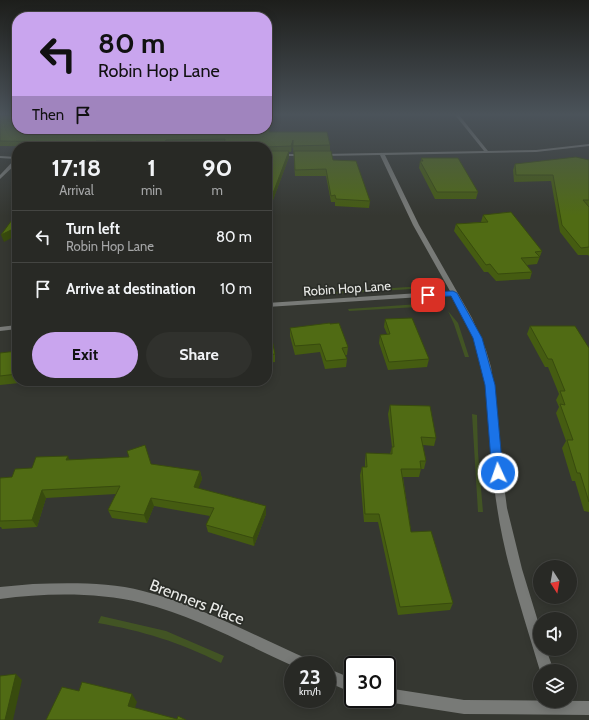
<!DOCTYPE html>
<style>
:root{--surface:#282925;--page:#30312d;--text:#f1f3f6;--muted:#a5a6a7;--line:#444542;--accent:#c9a5ee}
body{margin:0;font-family:Cabin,sans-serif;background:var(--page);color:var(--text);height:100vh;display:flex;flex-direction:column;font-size:15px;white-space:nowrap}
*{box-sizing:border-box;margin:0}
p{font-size:13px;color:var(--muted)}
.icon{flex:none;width:22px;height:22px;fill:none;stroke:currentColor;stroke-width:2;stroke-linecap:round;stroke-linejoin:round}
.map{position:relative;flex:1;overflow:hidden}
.details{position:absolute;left:12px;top:142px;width:260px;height:244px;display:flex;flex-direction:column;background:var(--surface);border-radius:16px;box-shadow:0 2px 10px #0003,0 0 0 1px var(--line)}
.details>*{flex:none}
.top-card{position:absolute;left:12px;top:12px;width:260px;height:122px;border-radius:16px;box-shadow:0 2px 10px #0003,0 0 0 1px var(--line);background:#c9a5ee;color:#111;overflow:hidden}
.needle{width:26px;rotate:169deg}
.controls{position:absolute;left:533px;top:560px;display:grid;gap:8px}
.controls a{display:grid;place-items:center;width:44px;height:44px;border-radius:50%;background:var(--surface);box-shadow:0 2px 10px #0003,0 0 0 1px var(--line);font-size:20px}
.speed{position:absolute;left:284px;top:656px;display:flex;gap:8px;font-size:20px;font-weight:700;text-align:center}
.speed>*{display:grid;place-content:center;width:52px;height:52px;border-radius:50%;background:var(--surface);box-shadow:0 2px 10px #0003,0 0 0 1px var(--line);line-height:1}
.speed small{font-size:10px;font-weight:400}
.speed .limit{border:2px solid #111;border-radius:6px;background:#fff;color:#111}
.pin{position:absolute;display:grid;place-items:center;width:34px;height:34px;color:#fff;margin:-17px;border-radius:8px;box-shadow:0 2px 6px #0006}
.me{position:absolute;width:44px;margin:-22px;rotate:357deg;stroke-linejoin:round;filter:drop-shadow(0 0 3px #0008)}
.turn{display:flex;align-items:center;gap:14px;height:84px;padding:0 20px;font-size:18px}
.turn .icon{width:52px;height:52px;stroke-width:2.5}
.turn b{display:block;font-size:28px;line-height:34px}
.then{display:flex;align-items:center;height:38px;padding:0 20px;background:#0003;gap:8px;font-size:15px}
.eta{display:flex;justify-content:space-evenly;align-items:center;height:68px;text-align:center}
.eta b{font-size:24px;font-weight:700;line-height:28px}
.cta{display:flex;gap:8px;margin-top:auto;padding:8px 20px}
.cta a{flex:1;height:46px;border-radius:24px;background:var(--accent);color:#111;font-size:16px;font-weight:700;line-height:46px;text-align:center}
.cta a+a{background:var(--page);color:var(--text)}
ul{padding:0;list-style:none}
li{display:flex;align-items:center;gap:12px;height:52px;padding:0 20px;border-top:1px solid var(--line)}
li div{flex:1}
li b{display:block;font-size:15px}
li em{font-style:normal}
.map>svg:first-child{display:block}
.green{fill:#425424}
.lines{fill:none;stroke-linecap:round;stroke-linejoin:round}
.minor{fill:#787a77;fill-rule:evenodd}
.wall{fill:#455c11}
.shaded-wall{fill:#384b0e}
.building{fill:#506b14;stroke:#384b0e}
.route{fill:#1a73e8;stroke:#114b97}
.labels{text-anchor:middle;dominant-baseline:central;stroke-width:3.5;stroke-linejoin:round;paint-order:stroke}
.street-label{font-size:13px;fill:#eaebe8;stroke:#2b2d28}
.near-street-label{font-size:16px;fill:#eaebe8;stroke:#2b2d28}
</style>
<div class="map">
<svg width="589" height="720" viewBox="0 0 589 720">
<rect width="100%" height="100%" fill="#353731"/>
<g class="green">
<polygon points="423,286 411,289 334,294 333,292"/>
<polygon points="419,304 434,306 349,311 348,309"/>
<polygon points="448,311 458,323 469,357 465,357 454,324"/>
<polygon points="472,414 477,415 478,453 483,512 478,512"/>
<path d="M101 616 166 631 224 656 221 663C179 642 143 631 98 623Z"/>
</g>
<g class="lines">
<g class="minor">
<path d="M455 115H459L488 151 536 150 589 144V146L536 152 385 155 419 225 472 318 486 350 491 367 496 401 502 470 507 508 522 569 540 628V649H546L554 671H540C524 617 505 562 497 507 489 455 493 401 478 350 472 330 462 313 452 295L267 307V303L450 291 413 225 380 155 322 156 320 155 322 154 484 151Z"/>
<polygon points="267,154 305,154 307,155 305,156 267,156"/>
<polygon points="0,156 17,157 17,163 0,179 0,175 15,159 0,158"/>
<polygon points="17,325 17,329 0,331 0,327"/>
<path d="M33 584C69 583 108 582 143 591 201 606 255 636 310 660L312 665H293V666C244 644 195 616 142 603 96 592 46 593 0 599V587Z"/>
<polygon points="327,668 353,679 353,693 327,682"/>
<polygon points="387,688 464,700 589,701 589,715 464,714 387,702 382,699 387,699"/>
</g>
</g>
<g class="wall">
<polygon points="0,115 270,115 269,132 330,145 330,151 333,160 370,201 369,208 335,206 335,202 331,202 326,176 295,176 293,146 291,152 289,152 289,157 270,208 267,208 267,147 224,145 97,147 0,146"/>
<polygon points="421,158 478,192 476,199 435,199 419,168 420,161 421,161"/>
<polygon points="589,160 589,256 588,255 578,255 560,232 551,181 514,182 513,170 515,164"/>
<polygon points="483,215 542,251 537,264 527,265 532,272 530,279 496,281 488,272 484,272 454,231 456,224 481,222"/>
<polygon points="385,319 429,359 427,367 388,370 379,343 380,335 387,334 384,327"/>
<polygon points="330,324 348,347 347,355 345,355 347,359 346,367 325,369 320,352 295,355 290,336 290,328"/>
<polygon points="530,326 589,348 589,512 584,511 575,481 572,481 562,448 566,441 556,413 559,407 556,400 559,394 548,367 545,367 527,334"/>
<polygon points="267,335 275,354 275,362 267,363"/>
<polygon points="17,351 17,381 29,381 29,382 0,385 0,353"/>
<polygon points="110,381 130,381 130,383 112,385"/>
<polygon points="390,405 436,438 434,446 423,445 426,461 424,469 421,469 419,477 403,477 411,532 453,603 450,610 398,615 378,522 364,522 360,475 362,467 365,467 365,461 366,453 390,454 392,447 388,414"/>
<polygon points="70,460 151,464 200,471 202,479 198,488 266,514 254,546 208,532 206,525 210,516 154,506 147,523 112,518 108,510 116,494 46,498 37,527 2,529 1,527 0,527 0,478 12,477 32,468"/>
</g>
<g class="shaded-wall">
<polygon points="166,140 166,147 162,147"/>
<polygon points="293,140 293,146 291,152 291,146"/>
<polygon points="96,141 97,147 92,147"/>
<polygon points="289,151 289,157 270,208 270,201"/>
<polygon points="17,227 17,235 4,242 1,235"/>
<polygon points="68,456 71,464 66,460"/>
<polygon points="200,471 202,479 196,495 194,487"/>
<polygon points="42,490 46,498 37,527 32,520"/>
<polygon points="151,498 154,506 147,523 144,515"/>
<polygon points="266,506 266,514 254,546 253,538"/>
<polygon points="16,674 22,680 13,720 5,720"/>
<polygon points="132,694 137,702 133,713 128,706"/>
</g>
<g class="building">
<polygon points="0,115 17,115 17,129 267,129 267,115 270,115 269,132 327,132 330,145 293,146 293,140 291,146 266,147 224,147 225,139 166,140 162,147 128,147 132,141 96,141 92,147 52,147 56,142 0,141"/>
<polygon points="267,151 289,151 270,201 267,201"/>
<polygon points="294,151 331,151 333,160 356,161 370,201 336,199 335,195 331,196 326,169 295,170"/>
<polygon points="576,157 589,160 589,200 583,200 589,207 589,247 581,248 562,225 553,175 516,175 515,164"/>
<polygon points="421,158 458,158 478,192 437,192 420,161 423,161"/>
<polygon points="511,212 542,251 535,252 540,257 521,258 532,272 498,274 490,264 486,265 456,224 488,222 483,215"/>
<polygon points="17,213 17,227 1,235"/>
<polygon points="412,318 429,359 389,362 380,335 390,334 385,319"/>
<polygon points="330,323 330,324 339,323 348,347 342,348 347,359 326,361 320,344 295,346 290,328"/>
<polygon points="530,326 575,326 589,348 589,502 580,473 577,473 567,440 573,440 560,404 565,405 560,391 565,391 552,359 548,359"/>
<polygon points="267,335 271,335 275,354 267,355"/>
<polygon points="17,351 17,374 0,376 0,353"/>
<polygon points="390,405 430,406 436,438 421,437 426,461 420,461 421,469 401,469 411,532 431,531 453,603 400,607 379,514 365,514 362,467 367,467 366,453 392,454 392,447 394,447"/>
<polygon points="145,445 151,464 200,471 194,487 266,506 253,538 206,525 214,508 151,498 144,515 108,510 120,486 42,490 32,520 0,521 0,478 12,477 15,469 32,468 36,457 68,456 66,460 129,457 127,451"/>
<polygon points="16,674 5,720 0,720 0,676"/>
<polygon points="82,682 132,694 128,706 177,719 178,716 186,720 46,720 62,687 79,691"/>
</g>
<linearGradient id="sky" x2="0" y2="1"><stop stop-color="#1d1e1b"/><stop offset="0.53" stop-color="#4b535a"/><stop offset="1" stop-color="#4b535a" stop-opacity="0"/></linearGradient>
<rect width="589" height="216" fill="url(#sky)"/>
<polygon class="route" points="453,291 457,293 482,338 495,385 503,473 502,476 494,476 492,473 485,385 473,338 451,296 428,297 424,295 428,292"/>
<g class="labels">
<g class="street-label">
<text transform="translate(347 288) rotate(-4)">Robin Hop Lane</text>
</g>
<g class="near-street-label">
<text transform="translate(197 602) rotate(21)">Brenners Place</text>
</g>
</g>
</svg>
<div class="controls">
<a><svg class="needle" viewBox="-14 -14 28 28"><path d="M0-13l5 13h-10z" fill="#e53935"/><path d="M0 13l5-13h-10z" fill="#a5a6a7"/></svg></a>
<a><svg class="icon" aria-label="sound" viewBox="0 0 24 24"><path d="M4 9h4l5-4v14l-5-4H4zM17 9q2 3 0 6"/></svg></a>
<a><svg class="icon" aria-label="layers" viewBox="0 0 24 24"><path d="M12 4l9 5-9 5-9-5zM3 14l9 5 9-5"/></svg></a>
</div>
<div class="speed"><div>23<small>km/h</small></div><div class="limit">30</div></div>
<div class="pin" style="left:428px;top:295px;background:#d93025"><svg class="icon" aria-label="arrive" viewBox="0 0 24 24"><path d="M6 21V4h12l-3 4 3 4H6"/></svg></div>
<svg class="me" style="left:498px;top:473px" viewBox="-20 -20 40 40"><circle r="17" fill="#1a73e8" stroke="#fff" stroke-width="3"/><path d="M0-11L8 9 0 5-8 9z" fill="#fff"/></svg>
<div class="top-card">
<div class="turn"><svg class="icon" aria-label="left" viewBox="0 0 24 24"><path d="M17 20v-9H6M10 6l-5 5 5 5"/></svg><div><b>80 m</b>Robin Hop Lane</div></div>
<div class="then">Then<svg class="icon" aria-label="arrive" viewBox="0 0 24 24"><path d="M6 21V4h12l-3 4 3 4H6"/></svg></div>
</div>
<section class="details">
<div class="eta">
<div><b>17:18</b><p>Arrival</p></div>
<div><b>1</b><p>min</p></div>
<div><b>90</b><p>m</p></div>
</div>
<ul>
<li><svg class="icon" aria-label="left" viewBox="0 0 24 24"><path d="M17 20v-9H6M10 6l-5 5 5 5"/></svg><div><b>Turn left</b><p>Robin Hop Lane</p></div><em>80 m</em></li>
<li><svg class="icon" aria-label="arrive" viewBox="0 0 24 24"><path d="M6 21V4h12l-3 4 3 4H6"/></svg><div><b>Arrive at destination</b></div><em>10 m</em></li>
</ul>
<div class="cta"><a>Exit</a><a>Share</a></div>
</section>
</div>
